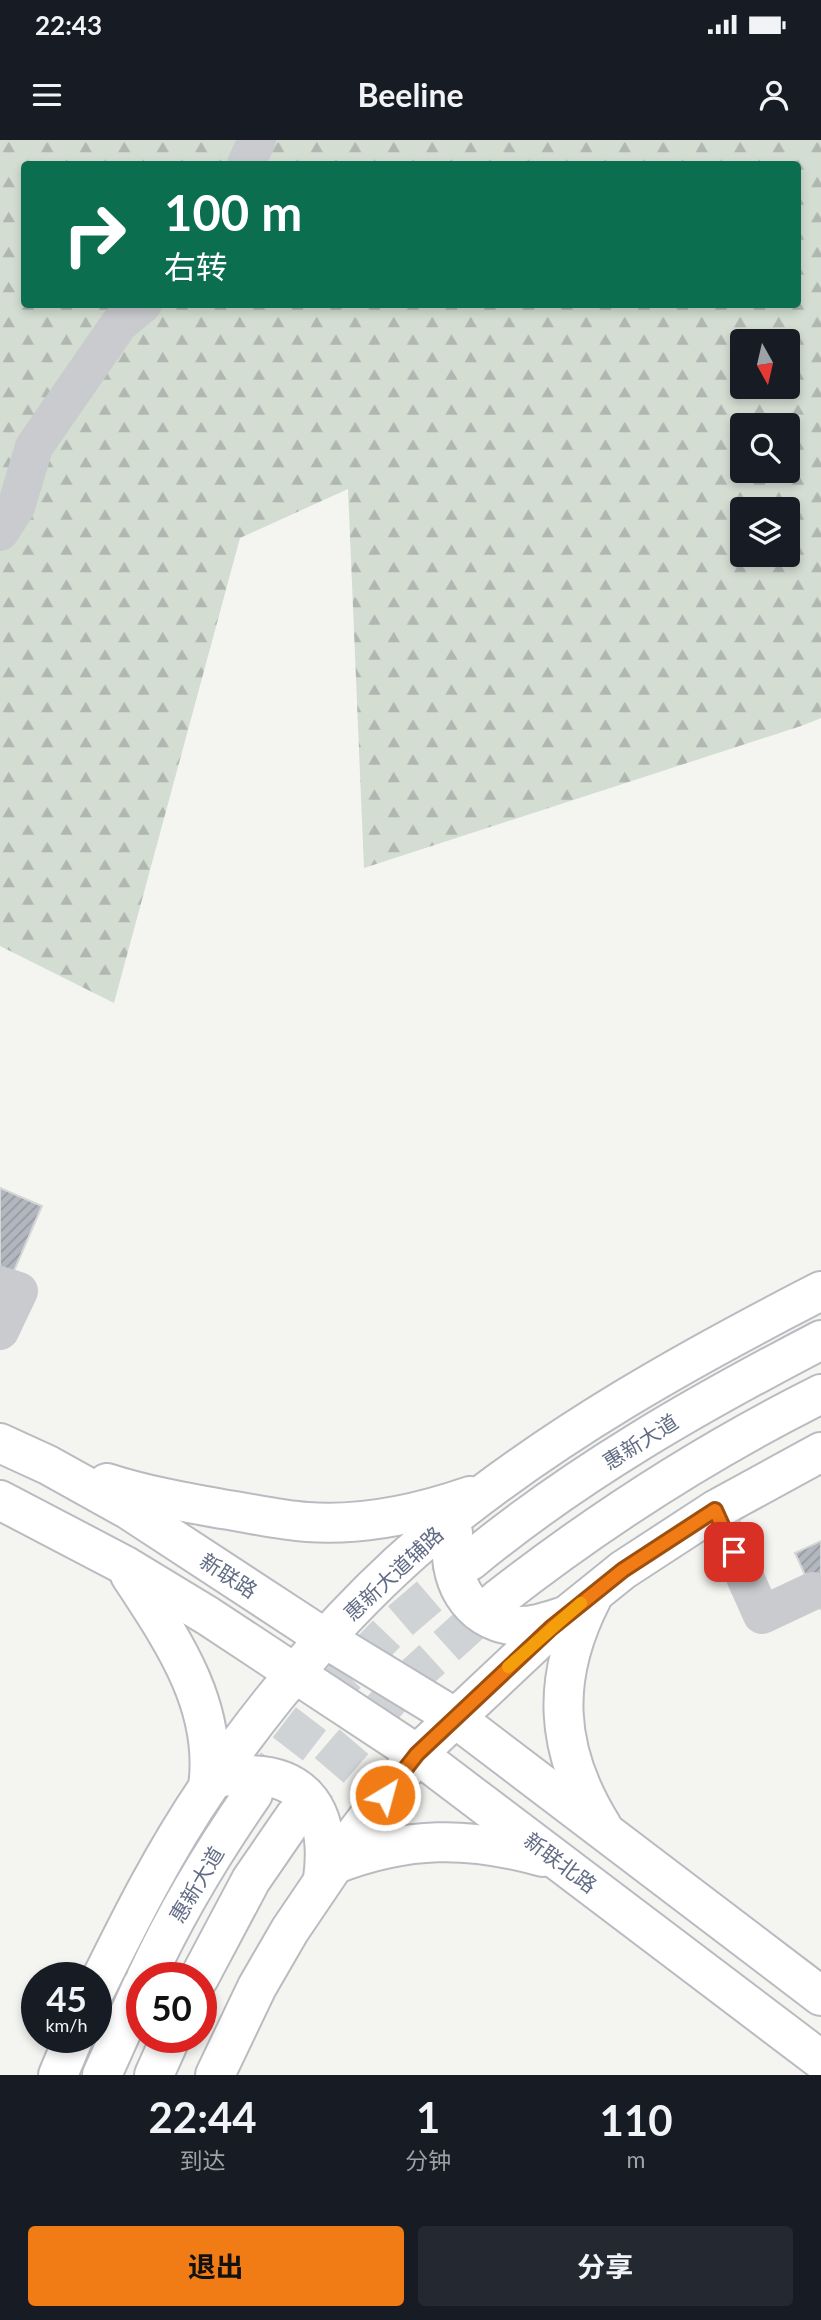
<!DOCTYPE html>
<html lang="zh">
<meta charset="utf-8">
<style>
:root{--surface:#171b24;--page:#242831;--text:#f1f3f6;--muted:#9ea1a6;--accent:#f17b15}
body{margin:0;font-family:Lato,"Noto Sans SC",sans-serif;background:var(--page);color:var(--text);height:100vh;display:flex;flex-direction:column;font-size:26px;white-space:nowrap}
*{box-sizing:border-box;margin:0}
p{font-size:23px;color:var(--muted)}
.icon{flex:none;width:38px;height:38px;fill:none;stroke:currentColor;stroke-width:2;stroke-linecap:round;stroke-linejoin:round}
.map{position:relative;height:1935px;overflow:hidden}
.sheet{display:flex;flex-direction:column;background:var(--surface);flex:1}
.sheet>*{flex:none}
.hud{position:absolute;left:21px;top:21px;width:780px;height:147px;border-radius:7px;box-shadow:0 4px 10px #0003;background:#0b6e4f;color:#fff;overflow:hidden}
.needle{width:46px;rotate:172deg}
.fabs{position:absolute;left:730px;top:189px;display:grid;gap:14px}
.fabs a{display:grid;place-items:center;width:70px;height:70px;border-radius:7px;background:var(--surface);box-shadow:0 4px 10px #0003;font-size:35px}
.speed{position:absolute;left:21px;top:1822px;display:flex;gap:14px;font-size:35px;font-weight:700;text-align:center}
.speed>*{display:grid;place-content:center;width:91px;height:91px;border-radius:50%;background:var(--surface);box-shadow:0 4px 10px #0003;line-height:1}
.speed small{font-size:18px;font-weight:400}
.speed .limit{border:10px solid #d22;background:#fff;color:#111}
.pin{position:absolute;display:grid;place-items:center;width:60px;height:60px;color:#fff;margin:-30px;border-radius:14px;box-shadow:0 4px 10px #0006}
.me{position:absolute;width:77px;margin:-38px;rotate:37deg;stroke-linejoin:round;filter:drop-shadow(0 0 5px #0008)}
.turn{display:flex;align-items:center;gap:24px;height:147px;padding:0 28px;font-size:32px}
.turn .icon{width:91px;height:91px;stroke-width:2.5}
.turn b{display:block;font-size:49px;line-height:60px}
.eta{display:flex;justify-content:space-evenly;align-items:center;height:119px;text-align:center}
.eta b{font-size:42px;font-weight:700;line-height:49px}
.cta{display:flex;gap:14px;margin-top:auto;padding:14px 28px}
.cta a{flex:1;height:80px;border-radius:7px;background:var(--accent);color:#111;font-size:28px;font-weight:700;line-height:80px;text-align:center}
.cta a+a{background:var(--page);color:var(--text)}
.status{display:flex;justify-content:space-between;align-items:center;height:49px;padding:0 35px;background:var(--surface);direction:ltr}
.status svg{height:19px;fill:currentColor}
header{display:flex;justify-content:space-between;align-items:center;height:91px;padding:0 28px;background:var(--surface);font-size:32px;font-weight:700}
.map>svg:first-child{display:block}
.forest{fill:url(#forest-firs);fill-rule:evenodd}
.building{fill:url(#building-hatch);stroke:#d6d6d4;stroke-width:2}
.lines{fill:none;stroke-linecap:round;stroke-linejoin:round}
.major-tunnel{stroke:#d0d3d6;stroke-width:38;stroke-dasharray:38 19;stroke-linecap:butt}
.major-casing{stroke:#b9bbc0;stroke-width:42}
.minor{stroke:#c9cbcf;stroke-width:38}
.major{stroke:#fff;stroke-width:38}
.route-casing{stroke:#9d500e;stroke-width:18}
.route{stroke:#f17b15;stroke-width:12}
.slow{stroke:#f59e0b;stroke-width:12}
.labels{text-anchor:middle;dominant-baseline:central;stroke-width:7;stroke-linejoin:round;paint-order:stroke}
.street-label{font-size:21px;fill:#626d85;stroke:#fff}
</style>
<div class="status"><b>22:43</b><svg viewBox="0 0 49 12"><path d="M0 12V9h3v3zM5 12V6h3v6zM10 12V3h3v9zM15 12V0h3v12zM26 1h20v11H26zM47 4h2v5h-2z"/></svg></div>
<header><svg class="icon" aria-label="menu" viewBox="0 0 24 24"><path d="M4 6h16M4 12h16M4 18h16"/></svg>Beeline<svg class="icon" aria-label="person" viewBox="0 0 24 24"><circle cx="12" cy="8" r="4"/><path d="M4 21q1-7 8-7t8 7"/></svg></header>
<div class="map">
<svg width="821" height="1935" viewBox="0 0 821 1935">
<defs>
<pattern id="forest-firs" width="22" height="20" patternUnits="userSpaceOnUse" patternTransform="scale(1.75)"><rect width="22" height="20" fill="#d3ddd2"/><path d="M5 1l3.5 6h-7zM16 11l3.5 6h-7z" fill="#afb7b0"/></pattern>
<pattern id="building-hatch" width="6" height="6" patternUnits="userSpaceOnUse" patternTransform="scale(1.75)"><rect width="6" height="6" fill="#b2b6be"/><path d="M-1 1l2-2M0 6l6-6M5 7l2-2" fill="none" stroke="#9498a0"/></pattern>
</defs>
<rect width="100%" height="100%" fill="#f4f5f1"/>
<path class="forest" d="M0 0H821V578L804 585 364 728 348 349 240 398 114 863 0 806ZM24 24H798V164H24ZM742 201H788V247H742ZM742 285H788V331H742ZM742 369H788V415H742Z"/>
<g class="building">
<polygon points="0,1048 42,1066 0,1163"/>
<polygon points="821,1401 821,1470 795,1413"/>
</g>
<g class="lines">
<g class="major-tunnel">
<polyline points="253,1654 337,1545 393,1487 470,1421"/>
<polyline points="295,1676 327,1633 398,1550 497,1460"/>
</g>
<defs>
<g id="major">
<polyline points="0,1303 48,1325 129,1370 326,1499 454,1577 821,1856"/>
<path d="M107 1343C144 1355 183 1362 222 1369 250 1373 278 1380 307 1382 362 1386 418 1374 470 1356"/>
<polyline points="0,1360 124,1425 208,1476 417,1614 821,1920"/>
<path d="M453 1393C446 1437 467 1481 516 1486 533 1487 549 1481 565 1476"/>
<path d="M470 1421C578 1332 698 1264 821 1200"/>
<path d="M130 1435C172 1499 219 1566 208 1647"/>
<path d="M592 1458C551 1538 554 1609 602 1686"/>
<path d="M497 1460C598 1381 705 1312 821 1254"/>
<path d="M223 1637C300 1626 333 1665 323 1739"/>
<path d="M333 1725C407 1696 468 1696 543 1717"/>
<path d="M146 1838C176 1773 212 1713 253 1654"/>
<polyline points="199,1838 251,1740 295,1676"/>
<path d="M96 1849C130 1780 165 1710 209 1646 273 1553 353 1459 441 1387 556 1293 688 1219 821 1151"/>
<polyline points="58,1935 74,1897"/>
<polyline points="102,1935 142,1846"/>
<polyline points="154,1935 171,1897"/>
<polyline points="215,1935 257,1847 290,1790 353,1697 417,1614 551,1488 623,1430 715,1370 821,1312"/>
</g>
</defs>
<use href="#major" class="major-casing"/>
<g class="minor">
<polyline points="246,24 257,0"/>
<polyline points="0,392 16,367 34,307 119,184 143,164"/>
<polyline points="0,1145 19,1151 0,1191"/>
<polyline points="715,1370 762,1475 813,1451"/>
</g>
<use href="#major" class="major"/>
</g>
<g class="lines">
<defs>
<polyline id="route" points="385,1655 417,1614 551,1488 623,1430 715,1370 734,1412"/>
</defs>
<use href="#route" class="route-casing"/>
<use href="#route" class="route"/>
<polyline class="slow" points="508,1527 581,1463"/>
</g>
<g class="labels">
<g class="street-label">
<text transform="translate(640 1301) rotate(-32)">惠新大道</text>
<text transform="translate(393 1433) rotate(-43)">惠新大道辅路</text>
<text transform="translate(229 1435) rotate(33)">新联路</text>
<text transform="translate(561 1722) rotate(37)">新联北路</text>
<text transform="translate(196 1744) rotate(-59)">惠新大道</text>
</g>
</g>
</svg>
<div class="fabs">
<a><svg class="needle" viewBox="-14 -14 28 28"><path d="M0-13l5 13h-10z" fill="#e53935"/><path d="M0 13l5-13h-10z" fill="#9ea1a6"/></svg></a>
<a><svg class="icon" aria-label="search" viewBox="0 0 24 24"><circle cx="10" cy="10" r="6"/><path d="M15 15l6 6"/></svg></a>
<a><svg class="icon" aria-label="layers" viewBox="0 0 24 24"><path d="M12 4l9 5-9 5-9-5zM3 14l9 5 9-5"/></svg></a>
</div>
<div class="speed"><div>45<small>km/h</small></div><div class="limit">50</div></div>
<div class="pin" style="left:734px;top:1412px;background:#d93025"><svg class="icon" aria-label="arrive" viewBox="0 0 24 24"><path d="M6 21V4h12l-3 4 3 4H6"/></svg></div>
<svg class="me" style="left:385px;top:1655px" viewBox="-20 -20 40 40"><circle r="17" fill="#f17b15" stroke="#fff" stroke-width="3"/><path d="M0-11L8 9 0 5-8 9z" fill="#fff"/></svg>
<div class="hud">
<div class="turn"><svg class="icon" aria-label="right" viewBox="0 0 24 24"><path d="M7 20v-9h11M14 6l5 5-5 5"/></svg><div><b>100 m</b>右转</div></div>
</div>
</div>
<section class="sheet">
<div class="eta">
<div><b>22:44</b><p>到达</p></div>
<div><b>1</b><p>分钟</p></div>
<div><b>110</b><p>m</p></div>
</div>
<div class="cta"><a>退出</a><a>分享</a></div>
</section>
